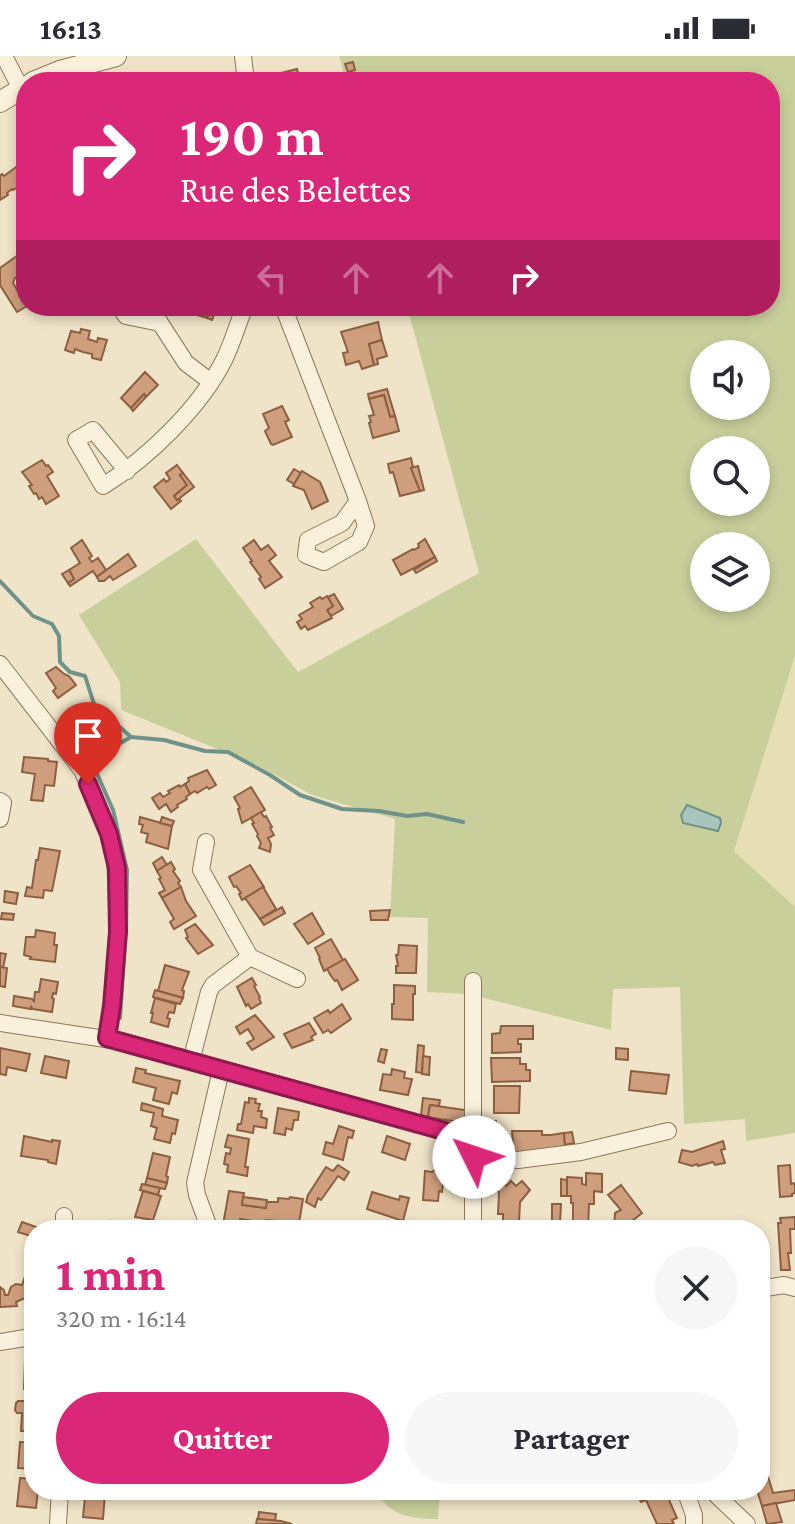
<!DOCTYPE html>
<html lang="fr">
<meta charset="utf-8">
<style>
:root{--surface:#fff;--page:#f7f7f7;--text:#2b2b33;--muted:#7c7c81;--accent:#db2777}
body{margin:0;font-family:"Crimson Pro",serif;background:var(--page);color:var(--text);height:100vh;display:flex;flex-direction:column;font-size:30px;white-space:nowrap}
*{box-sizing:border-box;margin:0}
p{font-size:26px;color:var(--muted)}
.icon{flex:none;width:44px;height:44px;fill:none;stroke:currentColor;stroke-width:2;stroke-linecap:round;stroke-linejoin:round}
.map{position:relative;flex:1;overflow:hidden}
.side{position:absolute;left:24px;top:1164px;width:746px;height:280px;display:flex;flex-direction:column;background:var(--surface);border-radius:32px;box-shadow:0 4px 12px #0003}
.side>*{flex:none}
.hud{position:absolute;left:16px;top:16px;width:764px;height:244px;border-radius:32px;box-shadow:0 4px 12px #0003;background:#db2777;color:#fff;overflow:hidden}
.tools{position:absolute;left:690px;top:284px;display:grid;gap:16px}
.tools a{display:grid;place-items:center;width:80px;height:80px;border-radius:50%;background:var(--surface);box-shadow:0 4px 12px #0003;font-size:40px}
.pin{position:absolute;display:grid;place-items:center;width:68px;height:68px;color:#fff;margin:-82px -34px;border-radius:50% 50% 50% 0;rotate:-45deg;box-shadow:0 0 8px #0007}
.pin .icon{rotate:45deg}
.me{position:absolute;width:88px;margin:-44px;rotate:311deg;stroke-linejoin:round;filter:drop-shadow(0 0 6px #0008)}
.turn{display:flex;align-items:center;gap:28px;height:168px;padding:0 32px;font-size:36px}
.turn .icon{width:104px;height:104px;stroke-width:2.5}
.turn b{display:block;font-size:56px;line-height:68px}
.lanes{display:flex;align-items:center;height:76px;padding:0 32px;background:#0003;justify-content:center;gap:40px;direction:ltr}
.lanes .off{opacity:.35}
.round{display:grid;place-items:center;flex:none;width:84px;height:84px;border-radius:42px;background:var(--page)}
.head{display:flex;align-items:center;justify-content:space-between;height:136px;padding:0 32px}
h1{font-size:48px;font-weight:700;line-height:60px;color:var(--accent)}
.action{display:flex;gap:16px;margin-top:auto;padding:16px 32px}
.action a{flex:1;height:92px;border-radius:48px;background:var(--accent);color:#fff;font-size:32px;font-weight:700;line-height:92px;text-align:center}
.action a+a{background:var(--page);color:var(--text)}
.status{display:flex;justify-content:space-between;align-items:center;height:56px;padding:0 40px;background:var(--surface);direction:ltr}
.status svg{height:22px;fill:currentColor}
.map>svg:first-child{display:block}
.farmland{fill:#e6deb5}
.green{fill:#c9cf9b;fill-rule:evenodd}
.water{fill:#a9c4bc;stroke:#6f938a;stroke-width:2}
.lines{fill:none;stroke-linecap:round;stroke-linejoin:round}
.stream{stroke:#6f938a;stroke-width:4}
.building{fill:#cf9f7d;stroke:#8d5f41;stroke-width:2}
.minor-casing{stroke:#8d765c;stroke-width:18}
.tertiary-casing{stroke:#8d765c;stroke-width:22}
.minor{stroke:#faf1dc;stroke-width:16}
.tertiary{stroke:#faf1dc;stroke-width:20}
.route-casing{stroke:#8e194d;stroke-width:20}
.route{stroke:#db2777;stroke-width:14}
</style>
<div class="status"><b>16:13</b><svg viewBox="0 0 49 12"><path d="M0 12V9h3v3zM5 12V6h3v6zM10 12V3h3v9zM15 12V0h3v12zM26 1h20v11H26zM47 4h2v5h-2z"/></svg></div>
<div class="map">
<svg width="795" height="1468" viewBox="0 0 795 1468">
<rect width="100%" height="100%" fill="#f0e4c8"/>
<polygon class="farmland" points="795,600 795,851 734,795"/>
<g class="green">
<path d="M339 0H795V600L734 795 795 851V1077L746 1085 745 1063 684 1068 680 931 613 933 611 974 468 938 427 936 428 862 390 861 395 763 312 739 257 709 121 654 120 626 79 559 196 483 298 616 479 517 407 250H770V26H346ZM704 298H756V350H704ZM704 394H756V446H704ZM704 490H756V542H704Z"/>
<polygon points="111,1163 152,1174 99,1174 102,1169"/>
<path d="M380 1434H440L438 1463C415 1463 394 1461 380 1442Z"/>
</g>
<polygon class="water" points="687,749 720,762 721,767 718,775 683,767 681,759"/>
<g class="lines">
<g class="stream">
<polyline points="0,525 33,560 52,568 59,580 60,606 70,616 85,620 94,648 131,681 91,704 113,754 127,814 126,875"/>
<polyline points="131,681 164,684 205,695 228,696 270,719 300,739 342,753 379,755 407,760 427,758 463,766"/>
<polyline points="120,962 124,900"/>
</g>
</g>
<g class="building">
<polygon points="353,6 355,14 348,16 345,8"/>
<polygon points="297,13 300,26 284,26 281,17"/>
<polygon points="187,21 198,21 199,24 205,22 224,23 224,26 188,26"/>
<polygon points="19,109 26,120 26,126 13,134 12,133 7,137 8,139 0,144 0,120 2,118 4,120"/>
<polygon points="21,197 26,207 26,215 15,222 13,227 27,250 17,256 0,229 0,212"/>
<polygon points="197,250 211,250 207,262 194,258"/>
<polygon points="211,250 217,250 212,264 207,262"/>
<polygon points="378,266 382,284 369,288 374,309 362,313 359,305 346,309 343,297 348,296 341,276"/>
<polygon points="81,273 90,275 88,283 97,286 98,282 107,284 101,304 92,302 92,298 83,296 75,293 74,297 65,294 71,275 80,277"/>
<polygon points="382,284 387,300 377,303 378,308 374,309 369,288"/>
<polygon points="145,316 158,329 146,341 144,338 131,352 121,342"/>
<polygon points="387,333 395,360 390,361 384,339 369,343 368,338"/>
<polygon points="144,338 146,341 133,355 131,352"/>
<polygon points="384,339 390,361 395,360 399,375 373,382 369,367 371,366 369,360 374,359 369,343"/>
<polygon points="282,350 289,364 285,366 292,381 273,389 271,388 265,375 269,372 263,358"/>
<polygon points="411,402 413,411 411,412 420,435 400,440 393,416 390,417 388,408"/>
<polygon points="42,404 46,410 48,409 53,416 47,420 59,440 46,448 42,441 39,443 36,437 34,438 29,430 32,429 22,416"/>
<polygon points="177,409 183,417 180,419 187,429 174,440 177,444 179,443 181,445 171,453 154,431 164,423 166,426 170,423 166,417"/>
<polygon points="418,410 424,434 420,435 411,412"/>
<polygon points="294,413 301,417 294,428 287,424"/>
<polygon points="302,415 320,426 328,445 312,453 304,434 293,430"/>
<polygon points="183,417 194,431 177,444 174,440 187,429 180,419"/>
<polygon points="425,483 435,501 401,519 393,504 413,493 414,494 419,491 418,488"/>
<polygon points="82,484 92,500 89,502 92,506 98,502 106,514 97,521 93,515 70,530 68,527 74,523 69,514 80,507 71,492"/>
<polygon points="254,484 261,494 268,489 276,499 269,505 282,521 265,532 259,523 261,521 250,506 252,505 243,492"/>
<polygon points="128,498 136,510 113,524 110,520 104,525 99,525 97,521"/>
<polygon points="435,501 437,505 416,517 414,514"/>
<polygon points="69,514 74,523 68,527 62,518"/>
<polygon points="334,538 343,553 331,560 327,554 333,550 328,541"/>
<polygon points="327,540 333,550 327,554 332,562 308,574 305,570 301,573 297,566 302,563 299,559 313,551 310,547 320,541 322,543"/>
<polygon points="56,611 64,618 69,620 76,629 58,642 53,635 56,632 46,617"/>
<polygon points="103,668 111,682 91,694 83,680"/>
<polygon points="24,701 48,703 48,705 57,706 54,730 45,729 43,745 31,744 35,718 22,716"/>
<polygon points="207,714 216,729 209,733 207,731 197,737 195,735 190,738 185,728 189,725 188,722"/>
<polygon points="185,728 190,738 186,741 187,743 177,749 178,751 171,756 166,748 159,753 152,742 160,737 163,741 170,737 168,735 179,729 180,731"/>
<polygon points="251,731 265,754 242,767 238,753 240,752 234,741"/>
<polygon points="261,756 264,761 266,760 272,771 270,772 274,779 268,782 271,788 270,796 259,792 261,787 257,780 258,778 252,768 254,767 251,762"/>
<polygon points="140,761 172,770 168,793 146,786 148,778 141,776 143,769 139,768"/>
<polygon points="162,761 174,765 172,770 160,767"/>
<polygon points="40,792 60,795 52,835 44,834 43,842 25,840 27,831 32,832 36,804 38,804"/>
<polygon points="162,801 167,809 157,815 153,807"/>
<polygon points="171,806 175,813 173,815 180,825 178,827 181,831 162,842 159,837 165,834 159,823 161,822 157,815"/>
<polygon points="250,809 264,831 242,844 239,838 241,837 236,830 234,831 229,821"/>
<polygon points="181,831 186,845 196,860 174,873 170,866 174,863 162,842"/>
<polygon points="263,831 276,853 260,863 245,842"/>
<polygon points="5,835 18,837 16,848 4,846"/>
<polygon points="282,851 285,857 264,869 260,863"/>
<polygon points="390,854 388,864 371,864 370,855"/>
<polygon points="2,857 14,858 13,864 1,863"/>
<polygon points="312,857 324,878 308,888 294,868"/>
<polygon points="195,868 213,889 198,898 186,882 188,881 185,874"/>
<polygon points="36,874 55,877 54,889 57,889 55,906 30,903 31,901 24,899 26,881 35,881"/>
<polygon points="331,883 343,904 324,915 319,903 320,902 315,892"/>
<polygon points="399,889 417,890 416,917 396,917 396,910 398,910 396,899 398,899"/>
<polygon points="0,897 6,898 3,912 0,911"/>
<polygon points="345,903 358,924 342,934 337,924 335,925 331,920 327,913"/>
<polygon points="165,909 189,916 182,934 184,935 183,942 158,935"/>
<polygon points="0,911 7,912 5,931 0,930"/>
<polygon points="252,922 256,929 254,930 260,941 259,942 261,947 251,953 248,948 246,950 237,931"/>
<polygon points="41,923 58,926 56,938 53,937 52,942 54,943 52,956 33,953 31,951 31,953 13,950 14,940 32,943 34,945 35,936 39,936"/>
<polygon points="394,929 415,930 415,938 413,938 413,964 392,963 392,948 394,948"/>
<polygon points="155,934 183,942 180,948 153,941"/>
<polygon points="155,942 176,948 174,957 169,956 167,962 170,963 168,971 151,966 153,957 151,957"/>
<polygon points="342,948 351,963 331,977 328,974 323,977 314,962 328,954 330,957"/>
<polygon points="255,959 274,981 252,994 247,987 254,983 248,973 240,978 236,971"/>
<polygon points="309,967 316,978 311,981 313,984 292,992 284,978"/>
<polygon points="501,970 533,970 533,983 518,983 518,988 521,988 521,996 492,997 492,978 500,977"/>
<polygon points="418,989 424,990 422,1017 416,1016"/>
<polygon points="0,992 30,998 26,1015 7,1011 6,1019 0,1018"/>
<polygon points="616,992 628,993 628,1004 616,1003"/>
<polygon points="381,993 387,994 384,1007 378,1005"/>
<polygon points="45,1000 69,1005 66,1022 41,1017"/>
<polygon points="423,1000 430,1001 429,1019 422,1018"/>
<polygon points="491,1002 520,1002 520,1008 526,1008 526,1014 530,1014 530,1025 492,1026"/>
<polygon points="136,1012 146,1014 145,1017 180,1025 177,1038 172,1036 169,1048 153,1044 156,1032 133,1026"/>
<polygon points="392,1013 405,1016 404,1022 412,1023 408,1039 380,1034 383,1018 391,1019"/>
<polygon points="631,1015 669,1019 666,1038 629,1034"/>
<polygon points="494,1030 520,1030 519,1057 494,1057"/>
<polygon points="249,1042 256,1043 255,1047 260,1048 258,1055 262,1055 261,1061 267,1063 266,1072 254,1070 253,1077 237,1074 238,1068 241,1068 245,1046 249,1047"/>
<polygon points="423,1042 440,1044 439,1050 430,1049 428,1061 421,1059"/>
<polygon points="142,1047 163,1053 162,1060 178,1064 175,1078 172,1077 170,1087 154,1083 157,1072 151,1070 154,1057 141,1054"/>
<polygon points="430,1049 465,1054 465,1067 428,1061"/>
<polygon points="278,1052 299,1056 298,1064 294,1064 292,1074 286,1072 285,1079 274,1077"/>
<rect x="488" y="1065" width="8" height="11"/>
<polygon points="339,1070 354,1075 352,1082 348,1081 343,1104 323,1098 326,1086 333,1088"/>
<polygon points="512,1075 542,1075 542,1079 551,1079 564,1077 565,1090 538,1096 507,1096 507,1089 513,1089"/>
<polygon points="572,1076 574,1087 565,1089 564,1077"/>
<polygon points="228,1079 249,1083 245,1111 248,1111 247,1120 227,1116 228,1109 224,1108 226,1097 230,1098 231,1092 225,1091"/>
<polygon points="24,1080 52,1086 52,1084 60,1085 56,1108 48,1106 48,1104 21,1100"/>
<polygon points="387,1080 410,1088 405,1104 382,1096"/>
<polygon points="723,1085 725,1093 721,1094 725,1107 715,1109 713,1106 698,1110 697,1108 692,1110 679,1106 682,1094 692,1096"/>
<polygon points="153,1097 170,1101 166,1120 168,1121 167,1127 147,1122"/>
<polygon points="338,1109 349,1116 344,1124 338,1120 321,1144 318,1142 315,1151 306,1146 308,1139 326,1111 333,1115"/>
<polygon points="790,1109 791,1128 795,1127 795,1137 792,1138 792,1140 780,1141 778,1110"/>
<polygon points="440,1110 450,1111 449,1128 443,1127 442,1136 439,1135 438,1145 423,1144 425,1115 432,1116"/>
<polygon points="586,1117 602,1118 602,1136 594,1135 594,1148 589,1148 588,1174 573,1174 573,1147 571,1147 571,1140 567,1140 567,1121 582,1122 582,1128 586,1129"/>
<polygon points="147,1122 167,1127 165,1133 145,1129"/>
<polygon points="561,1123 567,1124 567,1140 561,1140"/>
<polygon points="501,1125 506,1130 511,1125 516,1130 522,1125 530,1134 520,1146 519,1166 503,1166 503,1158 498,1158 499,1136 494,1132"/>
<polygon points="142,1128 160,1132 158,1139 140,1134"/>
<polygon points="621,1129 642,1157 632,1165 632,1174 614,1174 615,1157 621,1154 608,1139"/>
<polygon points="143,1135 161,1140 153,1164 135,1161"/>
<polygon points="229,1135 244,1137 242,1149 266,1152 266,1146 278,1146 278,1142 289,1143 290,1141 303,1143 299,1167 266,1164 265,1167 240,1163 238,1171 223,1169"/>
<polygon points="372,1136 399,1144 400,1140 409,1142 403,1165 367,1153"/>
<polygon points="243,1141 267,1144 266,1152 242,1149"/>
<polygon points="552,1148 561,1148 560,1167 552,1167"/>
<polygon points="795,1161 795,1173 790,1173 791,1197 788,1197 790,1214 781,1214 778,1167 781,1167 780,1162"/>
<polygon points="22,1166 39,1172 38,1174 34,1174 34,1181 18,1176"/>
<polygon points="502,1166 520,1166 520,1172 501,1172"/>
<polygon points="30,1206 34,1208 34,1240 26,1237 25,1242 16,1246 17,1250 0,1251 0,1231 4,1234 5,1239 8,1239 11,1231 16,1228 22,1229"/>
<polygon points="25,1304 34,1305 34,1333 24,1333"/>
<polygon points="18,1345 34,1345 34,1375 21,1375 22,1357 17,1357 15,1354 16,1347"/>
<polygon points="20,1386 34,1387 34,1413 18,1412"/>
<polygon points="766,1414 773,1437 795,1434 795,1444 762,1450 757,1434 760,1434 760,1418"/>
<polygon points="20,1422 34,1423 34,1434 38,1434 36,1452 17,1450"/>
<polygon points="84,1434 105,1437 103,1463 83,1461 85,1441 83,1441"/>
<polygon points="639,1434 660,1434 661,1437 665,1435 677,1462 672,1464 674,1468 657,1468 646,1444 641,1446 636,1435"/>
<polygon points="776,1447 782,1466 767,1468 762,1450"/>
<polygon points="259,1456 276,1458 275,1465 258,1463"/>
<polygon points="257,1463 281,1465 292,1468 256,1468"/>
</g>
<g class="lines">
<defs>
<g id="minor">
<polyline points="4,0 21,33"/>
<polyline points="243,0 246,26"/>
<polyline points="119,250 126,260 160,267"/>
<polyline points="149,250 186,307 211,326"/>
<polyline points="283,250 358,445 366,470 359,486 324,506 306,499 308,484 342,467 358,445"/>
<path d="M127 415 93 374 76 384 103 430C148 402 201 351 225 302 233 285 238 267 245 250"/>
<polyline points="0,608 82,714 109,778 115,799 118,876 112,950 107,982"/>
<polyline points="0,745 3,747 0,763"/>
<polyline points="206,786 201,814 250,901"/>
<polyline points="0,967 125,986 448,1076 466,1086 474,1101"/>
<polyline points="191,1005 209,936 213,929 250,901 297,923"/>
<polyline points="474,1101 518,1104 581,1096 668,1075"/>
<polyline points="64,1160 64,1174"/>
<polyline points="210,1174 197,1139 195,1127 221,1014"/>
<polyline points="473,1174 473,925"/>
<polyline points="760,1233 784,1229 795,1232"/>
<polyline points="0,1286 25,1282 34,1277"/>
<polyline points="685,1434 694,1459 694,1468"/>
<polyline points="711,1434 747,1468"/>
<polyline points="58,1468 60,1434"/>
</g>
<g id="tertiary">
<polyline points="33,26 60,15 116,0"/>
<polyline points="0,46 26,30"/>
</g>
</defs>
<use href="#minor" class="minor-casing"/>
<use href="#tertiary" class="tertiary-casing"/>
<use href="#minor" class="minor"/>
<use href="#tertiary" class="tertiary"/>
</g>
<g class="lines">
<defs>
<polyline id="route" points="88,728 109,778 117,812 118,876 112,950 107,982 448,1076 466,1086 474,1101"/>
</defs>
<use href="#route" class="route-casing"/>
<use href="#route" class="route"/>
</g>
</svg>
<div class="tools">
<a><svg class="icon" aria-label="sound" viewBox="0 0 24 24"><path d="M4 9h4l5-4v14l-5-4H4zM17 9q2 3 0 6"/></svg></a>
<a><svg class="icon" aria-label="search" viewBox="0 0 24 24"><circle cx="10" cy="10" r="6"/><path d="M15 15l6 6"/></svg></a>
<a><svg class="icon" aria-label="layers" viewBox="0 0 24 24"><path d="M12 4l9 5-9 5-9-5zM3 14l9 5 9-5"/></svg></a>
</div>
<div class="pin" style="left:88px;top:728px;background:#d93025"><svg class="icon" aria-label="arrive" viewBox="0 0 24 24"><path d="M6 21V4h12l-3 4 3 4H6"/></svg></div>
<svg class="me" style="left:474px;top:1101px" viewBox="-20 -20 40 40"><circle r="19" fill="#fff"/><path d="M0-13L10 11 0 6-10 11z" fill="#db2777"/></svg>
<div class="hud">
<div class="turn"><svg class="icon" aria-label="right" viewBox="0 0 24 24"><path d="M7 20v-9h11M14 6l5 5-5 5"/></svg><div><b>190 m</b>Rue des Belettes</div></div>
<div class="lanes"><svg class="icon off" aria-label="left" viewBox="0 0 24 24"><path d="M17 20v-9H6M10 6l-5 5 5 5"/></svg><svg class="icon off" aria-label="ahead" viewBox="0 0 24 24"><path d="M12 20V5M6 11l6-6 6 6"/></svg><svg class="icon off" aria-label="ahead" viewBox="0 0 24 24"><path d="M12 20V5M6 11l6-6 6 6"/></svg><svg class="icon" aria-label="right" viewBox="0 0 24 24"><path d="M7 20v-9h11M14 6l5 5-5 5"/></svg></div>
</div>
<section class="side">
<div class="head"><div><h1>1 min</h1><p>320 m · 16:14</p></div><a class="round"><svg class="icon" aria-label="close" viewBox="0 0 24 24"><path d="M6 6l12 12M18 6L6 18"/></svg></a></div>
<div class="action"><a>Quitter</a><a>Partager</a></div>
</section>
</div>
